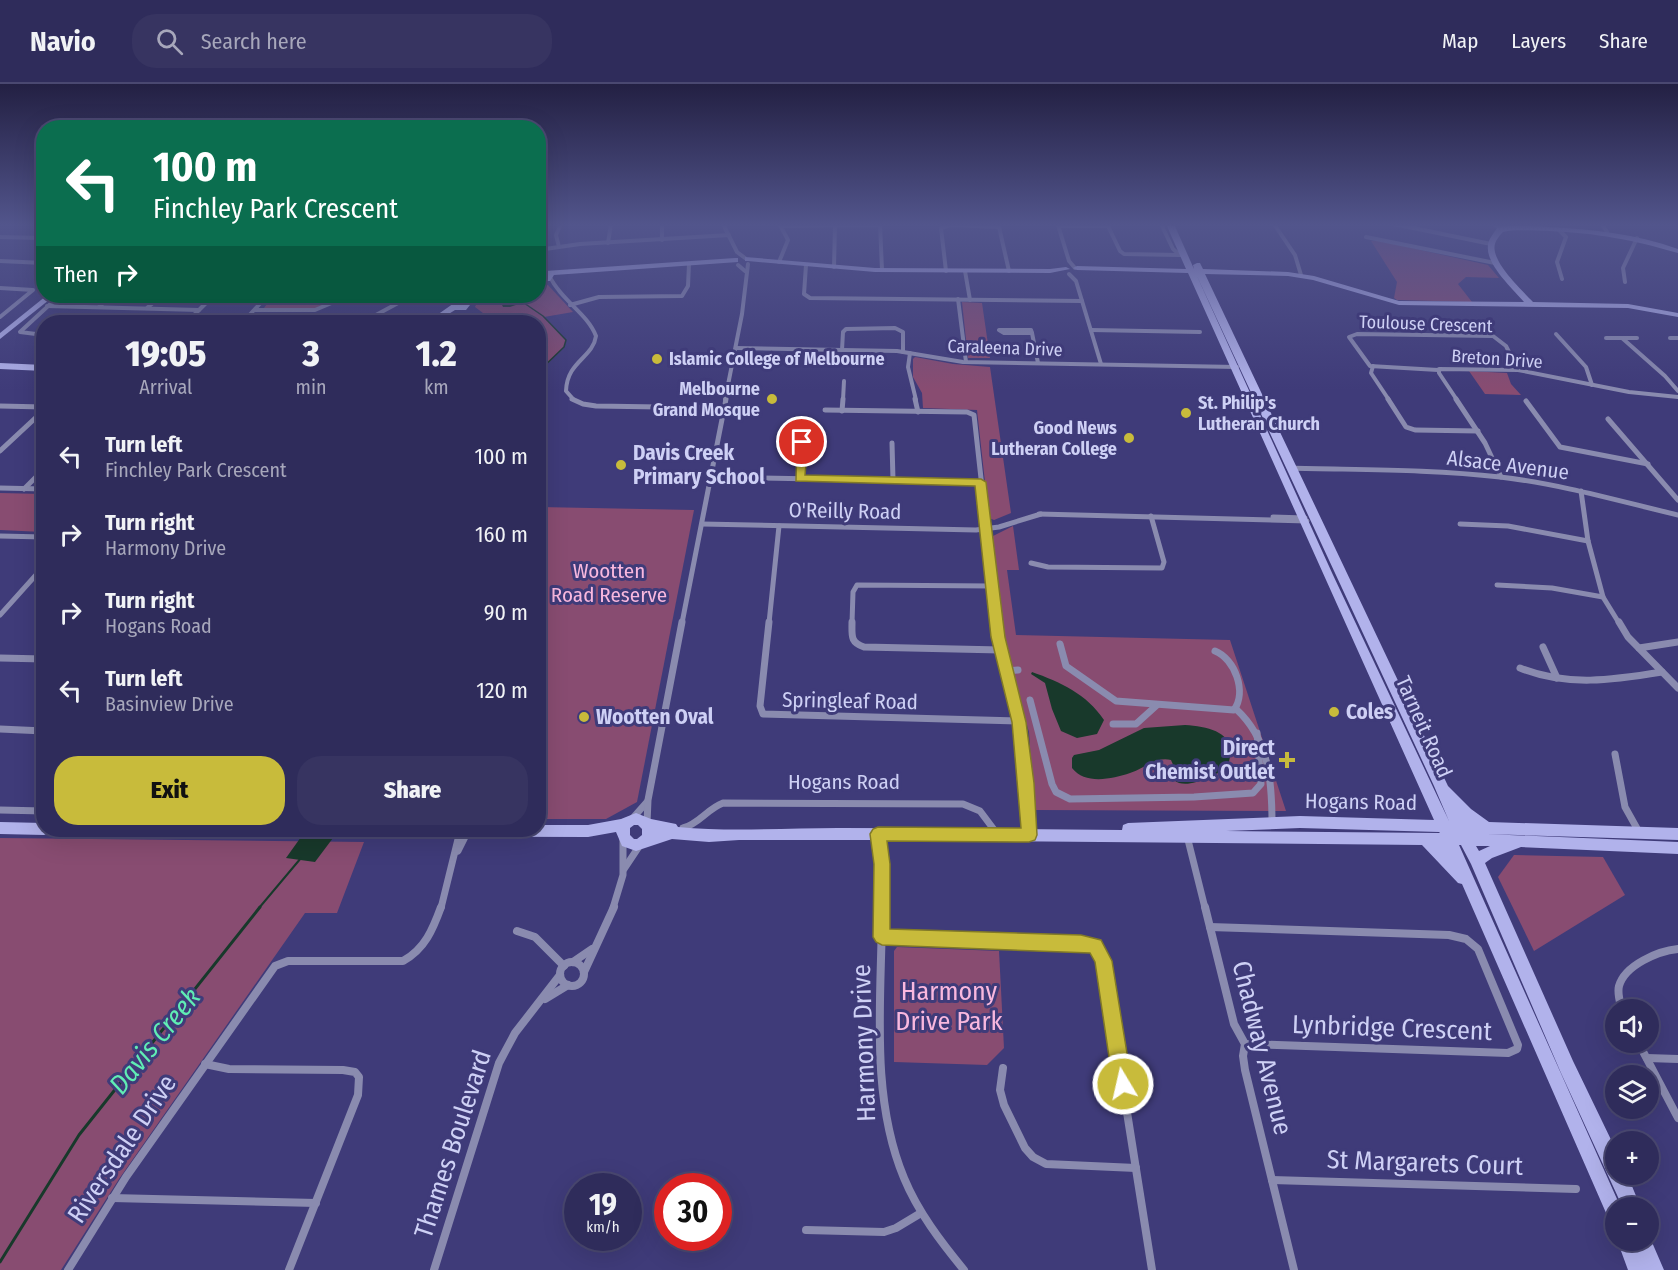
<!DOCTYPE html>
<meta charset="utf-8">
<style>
:root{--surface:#2f2c5b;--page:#373461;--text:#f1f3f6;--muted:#a7a7bb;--line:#4a4871;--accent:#c8bb3b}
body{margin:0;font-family:"Fira Sans Condensed",sans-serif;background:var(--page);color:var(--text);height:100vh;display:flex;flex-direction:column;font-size:22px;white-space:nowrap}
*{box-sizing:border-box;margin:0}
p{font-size:20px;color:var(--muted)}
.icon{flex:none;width:33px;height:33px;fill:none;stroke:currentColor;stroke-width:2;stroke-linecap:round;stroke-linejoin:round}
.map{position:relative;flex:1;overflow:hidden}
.sheet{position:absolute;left:36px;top:231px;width:510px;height:522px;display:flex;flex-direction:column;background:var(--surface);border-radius:24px;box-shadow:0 6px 24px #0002,0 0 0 2px var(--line)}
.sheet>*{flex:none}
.banner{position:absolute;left:36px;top:36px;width:510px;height:183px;border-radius:24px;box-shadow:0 6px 24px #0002,0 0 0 2px var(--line);background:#0b6e4f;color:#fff;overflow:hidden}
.fabs{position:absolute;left:1605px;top:915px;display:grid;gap:12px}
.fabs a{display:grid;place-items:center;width:54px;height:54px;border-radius:50%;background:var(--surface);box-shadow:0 6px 24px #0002,0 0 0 2px var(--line);font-size:30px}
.speed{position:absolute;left:564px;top:1089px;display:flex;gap:12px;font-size:30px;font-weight:700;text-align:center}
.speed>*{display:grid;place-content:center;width:78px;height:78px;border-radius:50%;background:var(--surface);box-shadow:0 6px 24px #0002,0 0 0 2px var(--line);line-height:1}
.speed small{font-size:15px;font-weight:400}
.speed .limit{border:9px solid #d22;background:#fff;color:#111}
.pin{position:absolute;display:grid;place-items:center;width:51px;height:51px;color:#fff;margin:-26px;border:3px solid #fff;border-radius:50%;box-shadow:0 2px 6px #0007}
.me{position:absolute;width:66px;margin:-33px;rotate:351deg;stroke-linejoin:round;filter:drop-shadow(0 0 4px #0008)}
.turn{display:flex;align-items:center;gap:21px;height:126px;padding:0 18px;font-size:27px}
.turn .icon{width:78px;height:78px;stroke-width:2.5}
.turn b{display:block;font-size:42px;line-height:51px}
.then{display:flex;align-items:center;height:57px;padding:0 18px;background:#0003;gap:12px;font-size:22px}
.eta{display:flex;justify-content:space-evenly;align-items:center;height:102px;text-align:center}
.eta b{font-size:36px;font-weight:800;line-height:42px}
.primary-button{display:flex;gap:12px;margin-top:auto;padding:12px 18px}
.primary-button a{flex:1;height:69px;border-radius:24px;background:var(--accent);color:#111;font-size:24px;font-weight:800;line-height:69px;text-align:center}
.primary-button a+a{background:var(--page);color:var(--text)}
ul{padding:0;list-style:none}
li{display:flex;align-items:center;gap:18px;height:78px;padding:0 18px}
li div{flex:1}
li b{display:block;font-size:22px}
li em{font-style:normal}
header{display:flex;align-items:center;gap:36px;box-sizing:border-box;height:84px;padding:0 30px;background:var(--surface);border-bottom:2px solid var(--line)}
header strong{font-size:28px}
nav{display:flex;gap:33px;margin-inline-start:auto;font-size:21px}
.search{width:420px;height:54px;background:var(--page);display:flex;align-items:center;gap:15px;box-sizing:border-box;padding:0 21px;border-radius:24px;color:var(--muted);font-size:22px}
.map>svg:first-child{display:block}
.green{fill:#884c71}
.water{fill:#18392b}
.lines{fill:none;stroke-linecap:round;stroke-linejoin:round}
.stream-far2{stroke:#18392b;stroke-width:1.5}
.stream-far1{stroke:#18392b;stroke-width:2}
.stream{stroke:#18392b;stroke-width:3}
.street-far3{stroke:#8a8baf;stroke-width:4}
.street-far2{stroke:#8a8baf;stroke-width:5}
.street-far1{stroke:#8a8baf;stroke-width:7}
.street{stroke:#8a8baf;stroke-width:8}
.secondary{fill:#b1b2eb;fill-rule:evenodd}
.route{fill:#c8bb3b;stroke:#827a26;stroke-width:1.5}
.poi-dot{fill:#c8bb3b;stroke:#3f3b79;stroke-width:2}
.labels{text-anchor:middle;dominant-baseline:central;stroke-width:6;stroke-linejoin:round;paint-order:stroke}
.far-street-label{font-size:18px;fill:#ced0f5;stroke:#3f3b79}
.far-poi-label{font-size:18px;font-weight:bold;fill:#ced0f5;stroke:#3f3b79;text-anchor:start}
.poi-label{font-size:21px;font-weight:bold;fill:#ced0f5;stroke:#3f3b79;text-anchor:start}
.street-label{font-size:21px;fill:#ced0f5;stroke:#3f3b79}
.park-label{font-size:21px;fill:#f9b8de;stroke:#3f3b79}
.near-park-label{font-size:26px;fill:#f9b8de;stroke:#3f3b79}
.near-street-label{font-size:26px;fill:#ced0f5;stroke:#3f3b79}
.near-water-label{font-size:27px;font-style:italic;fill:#60edb4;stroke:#3f3b79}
</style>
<header>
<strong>Navio</strong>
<div class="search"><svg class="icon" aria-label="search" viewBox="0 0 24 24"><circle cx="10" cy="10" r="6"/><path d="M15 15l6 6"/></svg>Search here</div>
<nav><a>Map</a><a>Layers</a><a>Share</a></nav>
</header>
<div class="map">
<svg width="1678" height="1186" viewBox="0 0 1678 1186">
<rect width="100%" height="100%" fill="#3f3b79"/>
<g class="green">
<polygon points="1371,157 1380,157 1488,181 1499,194 1466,193 1458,200 1472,218 1397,216 1394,214 1397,198"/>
<path d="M539 200 548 201 573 228 544 233 566 256 564 263 539 288 538 238H495L475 223C482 207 520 212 538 212Z"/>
<polygon points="273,212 343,212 315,225 264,224"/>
<polygon points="962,218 982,219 990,274 968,274"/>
<polygon points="915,273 953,280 990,283 1011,429 994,436 989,434 977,326 923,324 922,309 913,293 913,275"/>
<polygon points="1469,287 1507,289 1511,300 1521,311 1485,310"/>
<polygon points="0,409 43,410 43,448 0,446"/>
<polygon points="539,423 694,426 637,718 606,735 539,735"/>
<polygon points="1013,442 1019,486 1007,486 1016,551 1230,556 1286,727 1034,726 1029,648 1003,557 991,453"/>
<polygon points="0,754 364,758 337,829 305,829 119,1095 61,1186 0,1186"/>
<polygon points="1514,771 1603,773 1625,811 1534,867 1498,793"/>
<polygon points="897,863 999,867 1004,964 987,981 894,978 894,867"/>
</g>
<g class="water">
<polygon points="498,212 538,212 539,213 510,223 503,223"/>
<path d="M1032 588C1060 598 1087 610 1104 636L1097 650 1077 654 1061 647 1052 625 1045 599 1031 590Z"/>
<path d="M1185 641C1212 643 1240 649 1227 684 1215 691 1186 707 1174 696V683L1171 676C1156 672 1144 685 1130 689 1112 695 1085 701 1072 684V674L1074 671 1099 666 1144 644Z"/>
<polygon points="306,746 339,746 315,778 286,774"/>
</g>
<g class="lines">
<polyline class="stream-far2" points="524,219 543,232 566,256 564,263 538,288"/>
<polyline class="stream-far1" points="259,824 301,774"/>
<polyline class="stream" points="0,1178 79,1051 260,823"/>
<g class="street-far3">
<polyline points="662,140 662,156"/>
<polyline points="723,140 737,168 745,174"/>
<polyline points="880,140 882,186"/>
<polyline points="1161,140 1173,165 1180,171"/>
<polyline points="1274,140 1295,171 1301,191"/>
<polyline points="1394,140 1491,160"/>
<polyline points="1493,140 1503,145"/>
<polyline points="1602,140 1607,148"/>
<polyline points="1058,141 1069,177 1075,184"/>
<polyline points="781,142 880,141"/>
<polyline points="1058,142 1108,142 1120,167 1124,170 1180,171"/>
<polyline points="1558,145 1566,153 1557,178 1562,195"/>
<polyline points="0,153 44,154"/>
<polyline points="1366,153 1495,179"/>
<polyline points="608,159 611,140"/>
<polyline points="559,163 556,151 561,140"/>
<polyline points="538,166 580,160 729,151"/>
<polyline points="0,177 44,179"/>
<polyline points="779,178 788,156 780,141"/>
<polyline points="738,181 745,187"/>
<polyline points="806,181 804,210 810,214 1082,217"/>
<polyline points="834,183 835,141"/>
<polyline points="946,187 941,144 950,141 999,143 1009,187"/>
<polyline points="965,187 970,216"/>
<polyline points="1069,190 1076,197 1101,280"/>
<path d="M550 193C561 216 588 230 596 252 593 274 567 277 566 307L574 316"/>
<polyline points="1625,198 1623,184 1637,154"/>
<polyline points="0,204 33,206 0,233"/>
<polyline points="437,212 459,219"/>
<polyline points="958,215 966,278"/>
<polyline points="570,221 599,213 682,212 688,202 689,180"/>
<polyline points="47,222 199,226"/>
<polyline points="99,223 111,212"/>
<polyline points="147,224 161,212"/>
<polyline points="255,226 315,226 348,212"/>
<polyline points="187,238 213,212"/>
<polyline points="243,238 267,212"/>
<polyline points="363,238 411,212"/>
<polygon points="999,246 1031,246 1032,249 1004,249"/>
<polyline points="1091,246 1200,248"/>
<polyline points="1032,249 1038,279"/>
<polyline points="1556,250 1586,283 1592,301"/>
<polyline points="44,251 20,248 59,212"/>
<polyline points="1606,254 1637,254"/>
<polyline points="1622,254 1665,292 1678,307"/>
<polyline points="1670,254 1678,254"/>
<polyline points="736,264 897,267 963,278 1237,283"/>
<polyline points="842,266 843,248 846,245 895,244 903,248 903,268"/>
<polyline points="910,269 908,283 916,316"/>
<polyline points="1373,282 1371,289 1389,316"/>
<polyline points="1438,286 1370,282 1349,253 1357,250 1493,252 1506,262 1518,286"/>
<polyline points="725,316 742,230 748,180"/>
<polyline points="843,316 844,297"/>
<polyline points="1457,316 1439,289 1439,285 1518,286 1629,308 1678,313"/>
</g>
<g class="street-far2">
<polyline points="572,315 583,320 596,322 724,324"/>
<polyline points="915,315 918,328"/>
<polyline points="1388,315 1406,343 1415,346 1478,347"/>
<polyline points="1456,315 1485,359 1501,393"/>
<polyline points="1526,317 1560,363 1648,380"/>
<polyline points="0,322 44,323"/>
<polyline points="825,326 967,328 974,331 997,539"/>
<polyline points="842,327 843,315"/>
<polyline points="1608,335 1678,416"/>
<polyline points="892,359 893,396"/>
<polyline points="0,367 44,326"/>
<path d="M1290 384C1360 386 1430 385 1500 393 1560 400 1619 417 1678 431"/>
<polyline points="711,393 981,398"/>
<polyline points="800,395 802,358"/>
<polyline points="0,404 44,405"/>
<polyline points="24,405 44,385"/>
<polyline points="1581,407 1588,457 1603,513 1619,539"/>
<polyline points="1039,430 1307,437"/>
<polyline points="1273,433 1305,434"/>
<polyline points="702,440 976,446 999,443 1041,430"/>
<polyline points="1460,440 1508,442 1588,457"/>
<polyline points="0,452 44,453"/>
<polyline points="1031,479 1048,483 1162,484 1164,478 1151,432"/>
<polyline points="1497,501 1552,504 1603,513"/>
<polyline points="0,531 44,482"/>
<polyline points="682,539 726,315"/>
<polyline points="769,539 779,442"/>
<polyline points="852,539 853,508 857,501 992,502"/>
</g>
<g class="street-far1">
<polyline points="769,538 760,622 763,630 1019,637"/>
<path d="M852 538C852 552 850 558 864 563L1001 566"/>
<polyline points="996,538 1019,637 1027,706 1029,751"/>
<polyline points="1619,538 1628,553 1678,604"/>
<path d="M1060 560 1066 582 1116 617 1234 626C1247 608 1235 575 1215 567"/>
<polyline points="1543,563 1557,594"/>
<polyline points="1639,564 1678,558"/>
<polyline points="0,574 44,575"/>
<path d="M1520 584C1567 603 1613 596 1662 588"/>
<polyline points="1006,587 1018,586"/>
<polyline points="1030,616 1052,700 1056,708 1070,715 1194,713 1253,709 1261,700 1257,649"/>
<path d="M1236 625C1269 655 1272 697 1272 739"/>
<polyline points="1113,640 1136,640 1157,621"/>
<polyline points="0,645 44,647"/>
<polyline points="1615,670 1625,723 1639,748"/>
<polyline points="0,726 44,727"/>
<polyline points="632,735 647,718"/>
<polyline points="647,739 648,716 682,538"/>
<path d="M683 744C699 740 707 725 723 719L963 720 980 727 998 751"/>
<polyline points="878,750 882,780 882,824"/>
<polyline points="1187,752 1205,824"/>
<polyline points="458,767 468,747"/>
<polyline points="883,774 885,750"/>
<polyline points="624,785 640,761"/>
<polyline points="441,824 460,747"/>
<polyline points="613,824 623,791 623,755"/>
</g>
<g class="street">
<path d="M882 823C882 912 869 1010 904 1094 918 1128 941 1158 964 1186"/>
<polyline points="1205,823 1234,940 1245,960 1243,972 1245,986 1294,1186"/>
<polyline points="1210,843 1449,851 1466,855 1478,865 1518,961 1517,965 1508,969 1245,960"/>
<polyline points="517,847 535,853 564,882"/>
<polyline points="882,853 1081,859 1097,864 1103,877 1152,1186"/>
<polyline points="573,878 592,865"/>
<circle cx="572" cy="890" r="12"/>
<polyline points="584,888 614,823"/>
<polyline points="545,915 568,901"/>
<path d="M1622 926C1620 918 1617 910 1619 902 1625 881 1658 867 1678 865"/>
<polyline points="1638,958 1678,1034"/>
<polyline points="1647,974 1678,975"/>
<polyline points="205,980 229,985 343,986 355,988 359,993 358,1011 289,1186"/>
<polyline points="1003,984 1000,1006 1004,1021 1025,1064 1033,1073 1046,1080 1136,1084"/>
<polyline points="1272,1096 1576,1105"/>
<polyline points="112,1114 316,1119"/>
<polyline points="806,1146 884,1148 896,1144 921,1129"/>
<path d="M68 1186 126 1093 275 882 288 877H403C425 865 433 845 441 823"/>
<polyline points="434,1186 499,979 515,949 560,891"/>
</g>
<g class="secondary">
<path d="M1166 140H1174L1194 185 1193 181 1197 179H1200L1203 185 1288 188 1314 192 1399 217 1524 218C1513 205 1485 180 1488 161 1488 156 1494 149 1497 144 1515 140 1531 142 1549 143 1593 145 1636 150 1678 165V169C1633 156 1597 149 1549 147 1533 147 1518 145 1503 148 1500 151 1496 156 1495 160 1490 177 1522 206 1533 218L1628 220 1678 229V233L1628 224 1399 221 1313 196 1288 192 1205 190 1448 702 1471 725 1489 738 1678 744V756L1486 750 1678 758V770L1521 763 1492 774 1485 779 1573 977 1616 1066V1090H1627L1641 1124H1623L1561 989 1471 780 1461 761H1459L1621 1124H1616V1141L1610 1138 1462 800 1458 799 1422 761 878 756H739L709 758 672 755 636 767 622 762 616 748 588 753 112 752 107 750 105 746H538V741H588L621 735 636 729 651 735 676 740 678 743C730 748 785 744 838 744 932 744 1027 745 1122 746L1123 741 1128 739 1300 732 1434 736 1188 189 1077 186 1073 184 1077 182 1186 185ZM1196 190 1434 702 1449 737 1333 491ZM634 741H638L642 745V751L637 755H634L630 751V744ZM1300 744 1439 748 1440 749 1226 747ZM1476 762H1490L1479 767Z"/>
<polygon points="745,173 875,184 1050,185 1066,183 1070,185 1050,189 875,188 748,177 745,177"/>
<polygon points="735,174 738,174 738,178 554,191 550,197 538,197 538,188 545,187"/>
<polygon points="46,212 54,212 0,255 0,249"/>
<polygon points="474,212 484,212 468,219 470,221 466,226 455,226 436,238 427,238 457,217"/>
<polygon points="0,279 44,281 44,287 0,285"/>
<polygon points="0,738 44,739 44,746 51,746 49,749 44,751 0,750"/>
<polygon points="1648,1149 1664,1186 1628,1186 1617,1156 1648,1156"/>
</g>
</g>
<linearGradient id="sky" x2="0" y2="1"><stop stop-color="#232043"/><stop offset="0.46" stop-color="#52558c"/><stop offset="1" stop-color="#52558c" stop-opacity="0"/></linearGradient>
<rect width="1678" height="306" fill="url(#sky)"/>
<polygon class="route" points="802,355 808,358 805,391 981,395 986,398 1005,553 1026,638 1034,699 1037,751 1035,756 1029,758 887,757 890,780 890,845 1081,851 1101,856 1112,877 1132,1000 1129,1007 1123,1010 1116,1007 1113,1000 1095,878 1090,869 882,861 876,858 873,853 874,780 870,750 873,745 878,743 1021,744 1012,638 991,553 975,402 796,397 797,358"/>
<g class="poi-dot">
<circle cx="657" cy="275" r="6"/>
<circle cx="772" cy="315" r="6"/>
<circle cx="1186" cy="329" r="6"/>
<circle cx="1129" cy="354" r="6"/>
<circle cx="621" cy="381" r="6"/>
<circle cx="1334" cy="628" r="6"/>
<circle cx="584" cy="633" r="6"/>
<path d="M1284 667h6v6h6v6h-6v6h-6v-6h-6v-6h6z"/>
</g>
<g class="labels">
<g class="far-street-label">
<text transform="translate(1426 240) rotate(2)">Toulouse Crescent</text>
<text transform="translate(1005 264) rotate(2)">Caraleena Drive</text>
<text transform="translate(1497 275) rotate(4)">Breton Drive</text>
</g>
<g class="far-poi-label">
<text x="669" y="275">Islamic College of Melbourne</text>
<text x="760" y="305" text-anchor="end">Melbourne<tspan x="760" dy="21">Grand Mosque</tspan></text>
<text x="1198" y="319">St. Philip's<tspan x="1198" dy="21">Lutheran Church</tspan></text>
<text x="1117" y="344" text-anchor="end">Good News<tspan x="1117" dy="21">Lutheran College</tspan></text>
</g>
<g class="poi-label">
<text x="633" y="369">Davis Creek<tspan x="633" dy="24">Primary School</tspan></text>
<text x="1346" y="628">Coles</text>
<text x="596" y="633">Wootten Oval</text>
<text x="1275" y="664" text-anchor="end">Direct<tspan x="1275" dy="24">Chemist Outlet</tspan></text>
</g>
<g class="street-label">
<text transform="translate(1508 381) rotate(7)">Alsace Avenue</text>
<text transform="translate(845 427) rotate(1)">O'Reilly Road</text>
<text transform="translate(850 617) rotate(1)">Springleaf Road</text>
<text transform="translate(1424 643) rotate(66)">Tarneit Road</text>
<text x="844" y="698">Hogans Road</text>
<text transform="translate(1361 718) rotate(1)">Hogans Road</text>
</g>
<g class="park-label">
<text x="609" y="487">Wootten<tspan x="609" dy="24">Road Reserve</tspan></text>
</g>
<g class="near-park-label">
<text x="949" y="907">Harmony<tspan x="949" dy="30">Drive Park</tspan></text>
</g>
<g class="near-street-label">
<text transform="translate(1392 944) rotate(2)">Lynbridge Crescent</text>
<text transform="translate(864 959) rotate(-92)">Harmony Drive</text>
<text transform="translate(1262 964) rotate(76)">Chadway Avenue</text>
<text transform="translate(453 1060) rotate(-72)">Thames Boulevard</text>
<text transform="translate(122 1065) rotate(-56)">Riversdale Drive</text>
<text transform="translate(1425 1079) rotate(2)">St Margarets Court</text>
</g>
<g class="near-water-label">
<text transform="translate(155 957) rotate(-51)">Davis Creek</text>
</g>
</g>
</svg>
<div class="fabs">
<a><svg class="icon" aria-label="sound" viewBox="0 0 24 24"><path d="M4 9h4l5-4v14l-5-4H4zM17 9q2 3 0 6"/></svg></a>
<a><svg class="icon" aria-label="layers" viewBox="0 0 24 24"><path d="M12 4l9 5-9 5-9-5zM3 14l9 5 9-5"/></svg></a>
<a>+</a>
<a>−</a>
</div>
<div class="speed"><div>19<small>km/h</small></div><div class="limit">30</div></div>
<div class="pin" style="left:802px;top:358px;background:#d93025"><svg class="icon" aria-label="arrive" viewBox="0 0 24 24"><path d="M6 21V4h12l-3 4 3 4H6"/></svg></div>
<svg class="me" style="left:1123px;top:1000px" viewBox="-20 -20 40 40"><circle r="17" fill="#c8bb3b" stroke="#fff" stroke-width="3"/><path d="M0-11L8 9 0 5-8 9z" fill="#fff"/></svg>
<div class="banner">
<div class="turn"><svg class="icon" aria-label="left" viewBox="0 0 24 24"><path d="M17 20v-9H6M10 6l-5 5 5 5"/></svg><div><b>100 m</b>Finchley Park Crescent</div></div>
<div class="then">Then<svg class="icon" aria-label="right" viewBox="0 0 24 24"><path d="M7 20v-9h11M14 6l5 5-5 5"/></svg></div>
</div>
<section class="sheet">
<div class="eta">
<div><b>19:05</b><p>Arrival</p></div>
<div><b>3</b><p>min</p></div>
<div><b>1.2</b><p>km</p></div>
</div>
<ul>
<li><svg class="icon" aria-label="left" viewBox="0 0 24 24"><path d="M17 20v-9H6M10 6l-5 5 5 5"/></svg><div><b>Turn left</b><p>Finchley Park Crescent</p></div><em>100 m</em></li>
<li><svg class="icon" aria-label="right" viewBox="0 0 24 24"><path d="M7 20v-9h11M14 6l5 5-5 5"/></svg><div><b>Turn right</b><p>Harmony Drive</p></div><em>160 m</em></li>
<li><svg class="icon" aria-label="right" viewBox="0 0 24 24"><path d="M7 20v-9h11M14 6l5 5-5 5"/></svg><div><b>Turn right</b><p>Hogans Road</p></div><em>90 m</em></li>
<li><svg class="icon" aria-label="left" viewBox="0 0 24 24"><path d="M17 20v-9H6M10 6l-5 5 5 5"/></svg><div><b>Turn left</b><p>Basinview Drive</p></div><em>120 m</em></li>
</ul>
<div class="primary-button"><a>Exit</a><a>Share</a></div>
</section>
</div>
